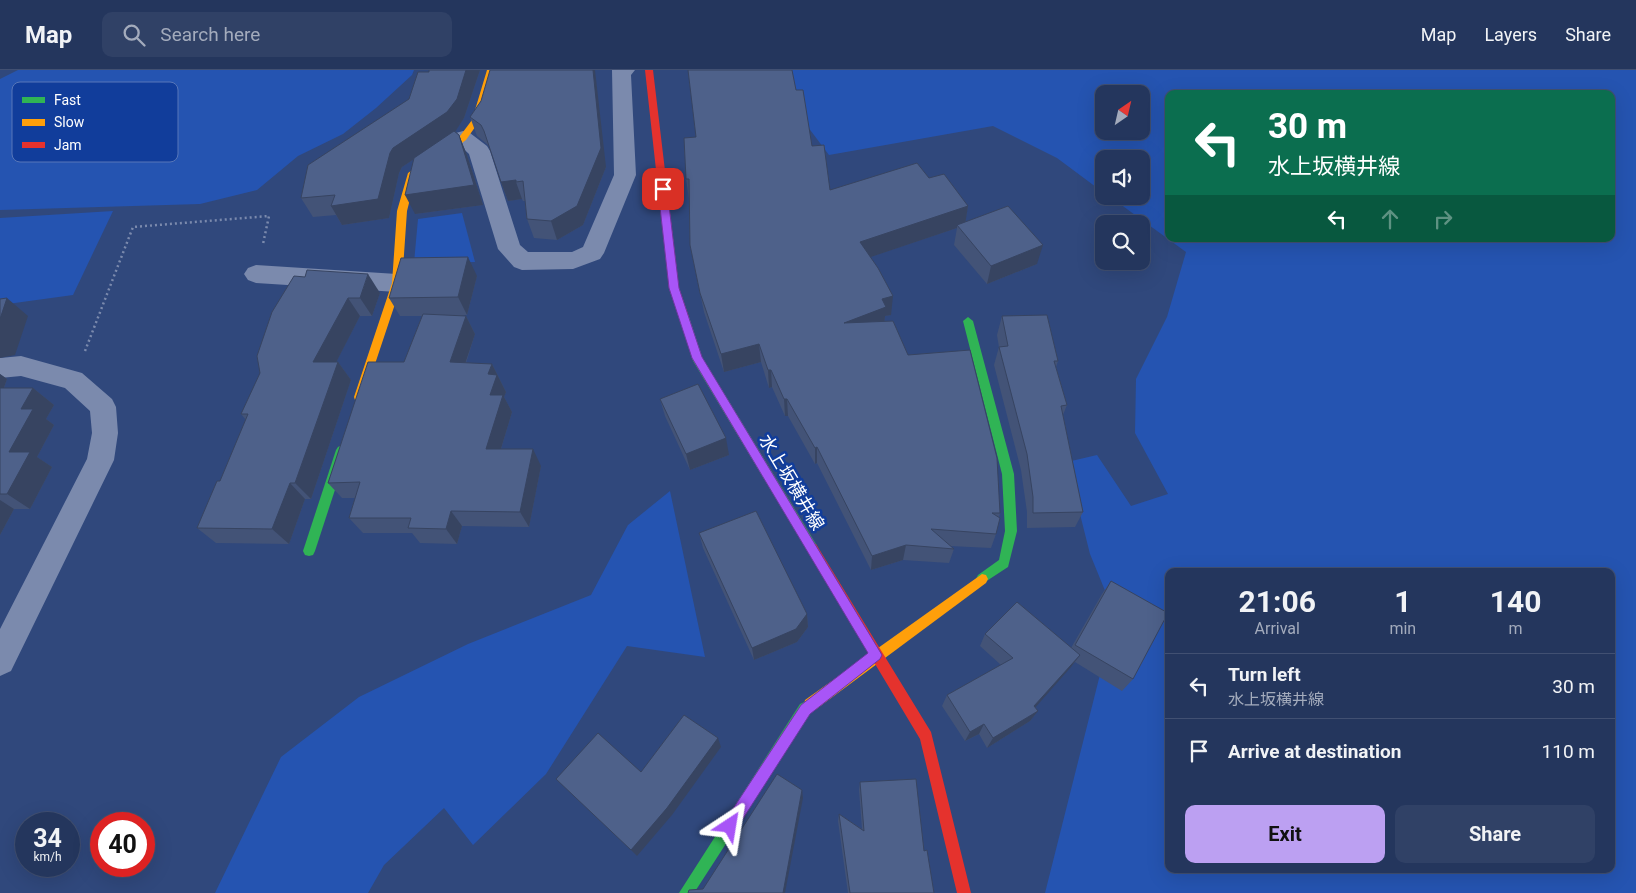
<!DOCTYPE html>
<meta charset="utf-8">
<style>
:root{--surface:#24365d;--page:#304166;--text:#f1f3f6;--muted:#a3abbc;--line:#415072;--accent:#bca0f2}
body{margin:0;font-family:Roboto,"Noto Sans JP",sans-serif;background:var(--page);color:var(--text);height:100vh;display:flex;flex-direction:column;font-size:19px;white-space:nowrap}
*{box-sizing:border-box;margin:0}
p{font-size:16px;color:var(--muted)}
.icon{flex:none;width:28px;height:28px;fill:none;stroke:currentColor;stroke-width:2;stroke-linecap:round;stroke-linejoin:round}
.map{position:relative;flex:1;overflow:hidden}
.sheet{position:absolute;left:1165px;top:498px;width:450px;height:305px;display:flex;flex-direction:column;background:var(--surface);border-radius:10px;box-shadow:0 5px 20px #0002,0 0 0 1px var(--line)}
.sheet>*{flex:none}
.top-card{position:absolute;left:1165px;top:20px;width:450px;height:152px;border-radius:10px;box-shadow:0 5px 20px #0002,0 0 0 1px var(--line);background:#0b6e4f;color:#fff;overflow:hidden}
.needle{width:32px;rotate:34deg}
.buttons{position:absolute;left:1095px;top:15px;display:grid;gap:10px}
.buttons a{display:grid;place-items:center;width:55px;height:55px;border-radius:10px;background:var(--surface);box-shadow:0 5px 20px #0002,0 0 0 1px var(--line);font-size:25px}
.speed{position:absolute;left:15px;top:742px;display:flex;gap:10px;font-size:25px;font-weight:700;text-align:center}
.speed>*{display:grid;place-content:center;width:65px;height:65px;border-radius:50%;background:var(--surface);box-shadow:0 5px 20px #0002,0 0 0 1px var(--line);line-height:1}
.speed small{font-size:12px;font-weight:400}
.speed .limit{border:8px solid #d22;background:#fff;color:#111}
.pin{position:absolute;display:grid;place-items:center;width:42px;height:42px;color:#fff;margin:-21px;border-radius:10px;box-shadow:0 2px 8px #0006}
.me{position:absolute;width:55px;margin:-28px;rotate:33deg;stroke-linejoin:round;filter:drop-shadow(0 0 4px #0008)}
.turn{display:flex;align-items:center;gap:18px;height:105px;padding:0 20px;font-size:22px}
.turn .icon{width:65px;height:65px;stroke-width:2.5}
.turn b{display:block;font-size:35px;line-height:42px}
.lanes{display:flex;align-items:center;height:48px;padding:0 20px;background:#0003;justify-content:center;gap:25px;direction:ltr}
.lanes .off{opacity:.35}
.eta{display:flex;justify-content:space-evenly;align-items:center;height:85px;text-align:center}
.eta b{font-size:30px;font-weight:700;line-height:35px}
.button{display:flex;gap:10px;margin-top:auto;padding:10px 20px}
.button a{flex:1;height:58px;border-radius:10px;background:var(--accent);color:#111;font-size:20px;font-weight:700;line-height:58px;text-align:center}
.button a+a{background:var(--page);color:var(--text)}
ul{padding:0;list-style:none}
li{display:flex;align-items:center;gap:15px;height:65px;padding:0 20px;border-top:1px solid var(--line)}
li div{flex:1}
li b{display:block;font-size:19px}
li em{font-style:normal}
header{display:flex;align-items:center;gap:30px;box-sizing:border-box;height:70px;padding:0 25px;background:var(--surface);border-bottom:1px solid var(--line)}
header strong{font-size:24px}
nav{display:flex;gap:28px;margin-inline-start:auto;font-size:18px}
.search{width:350px;height:45px;background:var(--page);display:flex;align-items:center;gap:12px;box-sizing:border-box;padding:0 18px;border-radius:10px;color:var(--muted);font-size:19px}
.map>svg:first-child{display:block}
.green{fill:#2554b1;fill-rule:evenodd}
.lines{fill:none;stroke-linecap:round;stroke-linejoin:round}
.path{stroke:#7b8aad;stroke-width:2.5;stroke-dasharray:2 3;stroke-linecap:butt}
.street{fill:#7b8aad;fill-rule:evenodd}
.fast{fill:#30b455;fill-rule:evenodd}
.slow{fill:#ff9f0a;fill-rule:evenodd}
.jam{fill:#e5322d;fill-rule:evenodd}
.wall{fill:#435377}
.shaded-wall{fill:#374461}
.building{fill:#4e618a;stroke:#374461}
.route{fill:#a855f7;stroke:#6d37a1}
.labels{text-anchor:middle;dominant-baseline:central;stroke-width:5;stroke-linejoin:round;paint-order:stroke}
.street-label{font-size:18px;fill:#fff;stroke:#113d9b}
.key{fill:#113d9b;stroke:#5877b9;stroke-width:1}
.key-label{font-size:14px;fill:#fff}
</style>
<header>
<strong>Map</strong>
<div class="search"><svg class="icon" aria-label="search" viewBox="0 0 24 24"><circle cx="10" cy="10" r="6"/><path d="M15 15l6 6"/></svg>Search here</div>
<nav><a>Map</a><a>Layers</a><a>Share</a></nav>
</header>
<div class="map">
<svg width="1636" height="823" viewBox="0 0 1636 823">
<rect width="100%" height="100%" fill="#30487c"/>
<g class="green">
<polygon points="18,0 414,0 412,5 376,38 343,64 298,86 257,120 200,134 0,140 0,9"/>
<path d="M783 0H1636V823H1045L1115 545 1090 484 1067 392 1097 385 1131 436 1168 424 1135 363 1136 309 1167 247 1186 182 1109 126H1141V89H1104V123L1057 88 993 56 829 85 805 53ZM1104 24H1141V61H1104ZM1169 24H1611V169H1169ZM1169 501H1611V799H1169Z"/>
<polygon points="113,141 73,225 0,235 0,148"/>
<polygon points="462,143 475,192 414,193 418,149"/>
<polygon points="670,421 705,587 627,576 546,704 473,775 444,738 384,795 368,823 215,823 281,687 359,627 468,574 591,525 628,455"/>
</g>
<g class="lines">
<polyline class="path" points="85,281 133,157 269,146 263,174"/>
<g class="street">
<polygon points="612,0 635,0 631,5 636,105 604,183 600,189 573,199 522,200 514,197 498,179 469,84 452,68 456,63 463,61 470,63 487,76 490,81 520,175 528,182 572,182 583,177 614,105"/>
<polygon points="256,195 397,204 405,207 409,213 405,219 397,222 256,213 248,210 244,204 248,198"/>
<polygon points="21,286 82,303 112,329 116,337 118,363 114,390 11,601 0,606 0,559 87,389 92,363 90,341 65,318 21,306 0,308 0,288"/>
</g>
<g class="fast">
<polygon points="684,243 689,247 702,287 816,474 818,478 816,482 812,483 808,482 693,291 679,247"/>
<polygon points="968,247 973,251 1014,404 1017,461 1008,497 982,514 978,513 976,509 978,505 999,490 1005,461 1002,404 963,251"/>
<polygon points="342,375 346,377 348,380 315,481 313,485 309,486 305,485 303,481 336,380 338,377"/>
<polygon points="810,629 815,630 816,635 810,644 694,823 679,823 800,634"/>
</g>
<g class="slow">
<polygon points="487,0 495,0 480,50 466,70 416,105 407,141 402,213 363,330 355,330 354,327 392,213 397,141 408,103 460,66 472,50"/>
<polygon points="982,504 986,505 988,509 986,513 815,640 810,641 805,640 804,635 805,630"/>
</g>
<g class="jam">
<polygon points="645,0 653,0 679,218 689,247 684,251 679,247 669,218"/>
<polygon points="812,473 816,474 931,662 971,823 957,823 920,669 808,482 806,478 808,474"/>
</g>
</g>
<g class="wall">
<polygon points="429,0 480,0 464,48 455,61 459,65 467,85 483,135 415,144 414,89 402,97 399,103 389,148 342,155 336,145 313,147 301,128 409,29 429,2"/>
<polygon points="796,20 812,76 830,120 929,108 968,136 965,152 1037,194 987,214 954,175 957,158 870,187 891,245 885,246 884,252 908,285 1000,443 999,447 996,464 991,478 950,476 954,479 949,493 903,490 871,500 817,393 815,394 788,346 785,346 772,317 769,318 761,292 724,302 704,242 690,175 689,129 686,109 696,67"/>
<polygon points="481,31 606,97 583,155 557,170 534,168 527,149 525,131 523,131 522,129 508,131 501,112 489,76 488,75 477,66 470,47"/>
<polygon points="477,206 467,245 461,245 466,246 475,264 466,293 492,294 506,322 504,327 512,342 501,379 541,396 529,457 462,456 457,474 420,473 412,463 363,463 349,448 355,428 342,428 328,413 404,292 422,246 400,246 389,228"/>
<polygon points="305,207 380,223 372,246 360,246 336,292 338,292 351,310 311,429 305,429 289,474 216,473 197,458 220,411 246,350 241,344"/>
<polygon points="1002,246 1058,291 1056,297 1067,335 1063,345 1083,442 1075,457 1027,458 1027,442 1021,400 994,295 999,277 997,265"/>
<polygon points="0,304 7,309 4,318 33,318 54,335 46,349 54,355 37,387 52,397 30,439 14,439 0,465"/>
<polygon points="660,329 729,385 690,400 665,346"/>
<polygon points="699,463 807,544 808,557 797,572 754,590 703,478"/>
<polygon points="1111,511 1133,609 1122,621 1075,592 1035,637 1038,641 1030,651 987,678 979,664 965,671 942,636 947,625 1001,595 980,576 985,564 1071,578 1102,524"/>
<polygon points="860,712 924,781 934,823 848,823 838,751 839,744 862,759 859,720"/>
</g>
<g class="shaded-wall">
<polygon points="466,0 480,0 464,48 455,62 402,97 399,103 389,148 342,155 331,136 390,83 393,78"/>
<polygon points="593,0 595,0 606,97 583,155 557,170 551,151"/>
<polygon points="459,65 467,85 483,135 415,144 405,125"/>
<polygon points="516,110 516,112 522,129 508,131 501,112"/>
<polygon points="968,136 965,155 957,155 957,158 859,191 860,172"/>
<polygon points="1043,175 1037,194 987,214 991,196"/>
<polygon points="468,187 477,206 467,245 458,227"/>
<polygon points="368,204 380,223 372,246 360,228"/>
<polygon points="893,226 891,245 885,246 884,255 844,253 882,229"/>
<polygon points="7,228 28,246 15,285 0,288 0,249"/>
<polygon points="348,228 360,246 327,310 313,292"/>
<polygon points="466,246 475,264 460,309 450,292"/>
<polygon points="759,274 761,292 724,302 721,284"/>
<polygon points="338,292 351,310 311,429 295,413"/>
<polygon points="492,294 506,322 504,327 512,342 496,395 486,379 490,325 488,304"/>
<polygon points="768,300 771,300 772,317 769,318"/>
<polygon points="0,304 7,309 0,329"/>
<polygon points="33,318 54,335 46,349 54,355 37,387 52,397 30,439 7,424 9,382 21,339"/>
<polygon points="784,329 787,329 788,346 785,346"/>
<polygon points="726,368 729,385 690,400 686,384"/>
<polygon points="817,377 817,393 815,394 815,378"/>
<polygon points="533,379 541,396 529,457 520,442"/>
<polygon points="290,413 305,429 289,474 272,459"/>
<polygon points="0,430 14,439 0,465"/>
<polygon points="451,441 462,456 457,474 446,459"/>
<polygon points="906,475 903,490 871,500 872,486"/>
<polygon points="807,544 808,557 797,572 754,590 752,578"/>
<polygon points="1080,585 1071,597 1027,647 1034,636"/>
<polygon points="1038,641 1030,651 987,678 993,668"/>
<polygon points="984,654 979,664 965,671 970,662"/>
<polygon points="718,668 721,677 672,745 637,786 631,780"/>
<polygon points="802,720 803,728 785,823 783,823"/>
</g>
<g class="building">
<polygon points="429,0 466,0 457,29 447,42 393,78 390,83 378,129 331,136 335,125 301,128 308,95 409,29 418,2 429,2"/>
<polygon points="490,0 593,0 601,78 577,136 551,151 527,149 523,111 516,112 516,110 501,112 484,61 481,55 470,47 481,31"/>
<polygon points="688,0 792,0 796,20 803,20 812,76 824,75 830,120 917,93 929,108 944,104 968,136 860,172 878,198 893,226 882,229 886,237 844,253 893,251 908,285 970,280 997,388 1000,443 992,443 1000,448 996,464 931,459 954,479 906,475 872,486 817,377 815,378 787,329 784,329 771,300 768,300 759,274 721,284 700,223 690,175 689,109 686,109 684,68 696,67"/>
<polygon points="454,61 459,65 474,115 405,125 414,88"/>
<polygon points="1008,136 1043,175 991,196 957,155"/>
<polygon points="468,187 458,227 389,228 401,188"/>
<polygon points="307,200 368,204 360,228 348,228 313,292 338,292 295,413 290,413 272,459 197,458 217,411 220,411 248,344 241,344 260,303 257,286 272,242 294,206 305,207"/>
<polygon points="7,228 0,249 0,229"/>
<polygon points="423,244 466,246 450,292 492,294 488,304 497,305 490,325 503,325 486,379 533,379 520,442 451,441 446,459 408,458 411,448 349,448 360,412 328,413 368,292 404,292"/>
<polygon points="1047,245 1058,291 1054,291 1067,335 1061,336 1083,442 1033,443 1033,427 1027,384 999,277 1008,276 1002,246"/>
<polygon points="698,314 726,368 686,384 660,329"/>
<polygon points="0,318 33,318 21,339 33,339 9,382 30,382 7,424 0,424"/>
<polygon points="756,441 807,544 796,559 752,578 699,463"/>
<polygon points="1111,511 1168,543 1133,609 1075,575"/>
<polygon points="1017,532 1080,585 1034,636 1038,641 993,668 984,654 970,662 947,625 1013,588 985,564"/>
<polygon points="684,645 718,668 667,738 631,780 556,709 598,663 641,702"/>
<polygon points="777,704 802,720 783,823 688,823 689,820 703,819"/>
<polygon points="916,709 924,781 927,780 934,823 850,823 839,744 864,761 860,712"/>
</g>
<polygon class="route" points="663,116 667,119 679,218 702,287 882,585 880,589 810,644 735,761 730,763 725,761 723,756 725,751 801,635 868,583 692,288 669,218 658,119"/>
<g class="labels">
<g class="street-label">
<text transform="translate(792 412) rotate(59)">水上坂横井線</text>
</g>
</g>
<rect x="12" y="12" width="166" height="80" rx="8" class="key"/>
<rect x="22" y="27" width="23" height="6" fill="#30b455"/>
<rect x="22" y="49" width="23" height="7" fill="#ff9f0a"/>
<rect x="22" y="72" width="23" height="6" fill="#e5322d"/>
<g class="key-label">
<text x="54" y="35">Fast</text>
<text x="54" y="57">Slow</text>
<text x="54" y="80">Jam</text>
</g>
</svg>
<div class="buttons">
<a><svg class="needle" viewBox="-14 -14 28 28"><path d="M0-13l5 13h-10z" fill="#e53935"/><path d="M0 13l5-13h-10z" fill="#a3abbc"/></svg></a>
<a><svg class="icon" aria-label="sound" viewBox="0 0 24 24"><path d="M4 9h4l5-4v14l-5-4H4zM17 9q2 3 0 6"/></svg></a>
<a><svg class="icon" aria-label="search" viewBox="0 0 24 24"><circle cx="10" cy="10" r="6"/><path d="M15 15l6 6"/></svg></a>
</div>
<div class="speed"><div>34<small>km/h</small></div><div class="limit">40</div></div>
<div class="pin" style="left:663px;top:119px;background:#d93025"><svg class="icon" aria-label="arrive" viewBox="0 0 24 24"><path d="M6 21V4h12l-3 4 3 4H6"/></svg></div>
<svg class="me" style="left:730px;top:756px" viewBox="-20 -20 40 40"><path d="M0-17L14 15 0 8-14 15z" fill="#a855f7" stroke="#fff" stroke-width="4"/></svg>
<div class="top-card">
<div class="turn"><svg class="icon" aria-label="left" viewBox="0 0 24 24"><path d="M17 20v-9H6M10 6l-5 5 5 5"/></svg><div><b>30 m</b>水上坂横井線</div></div>
<div class="lanes"><svg class="icon" aria-label="left" viewBox="0 0 24 24"><path d="M17 20v-9H6M10 6l-5 5 5 5"/></svg><svg class="icon off" aria-label="ahead" viewBox="0 0 24 24"><path d="M12 20V5M6 11l6-6 6 6"/></svg><svg class="icon off" aria-label="right" viewBox="0 0 24 24"><path d="M7 20v-9h11M14 6l5 5-5 5"/></svg></div>
</div>
<section class="sheet">
<div class="eta">
<div><b>21:06</b><p>Arrival</p></div>
<div><b>1</b><p>min</p></div>
<div><b>140</b><p>m</p></div>
</div>
<ul>
<li><svg class="icon" aria-label="left" viewBox="0 0 24 24"><path d="M17 20v-9H6M10 6l-5 5 5 5"/></svg><div><b>Turn left</b><p>水上坂横井線</p></div><em>30 m</em></li>
<li><svg class="icon" aria-label="arrive" viewBox="0 0 24 24"><path d="M6 21V4h12l-3 4 3 4H6"/></svg><div><b>Arrive at destination</b></div><em>110 m</em></li>
</ul>
<div class="button"><a>Exit</a><a>Share</a></div>
</section>
</div>
